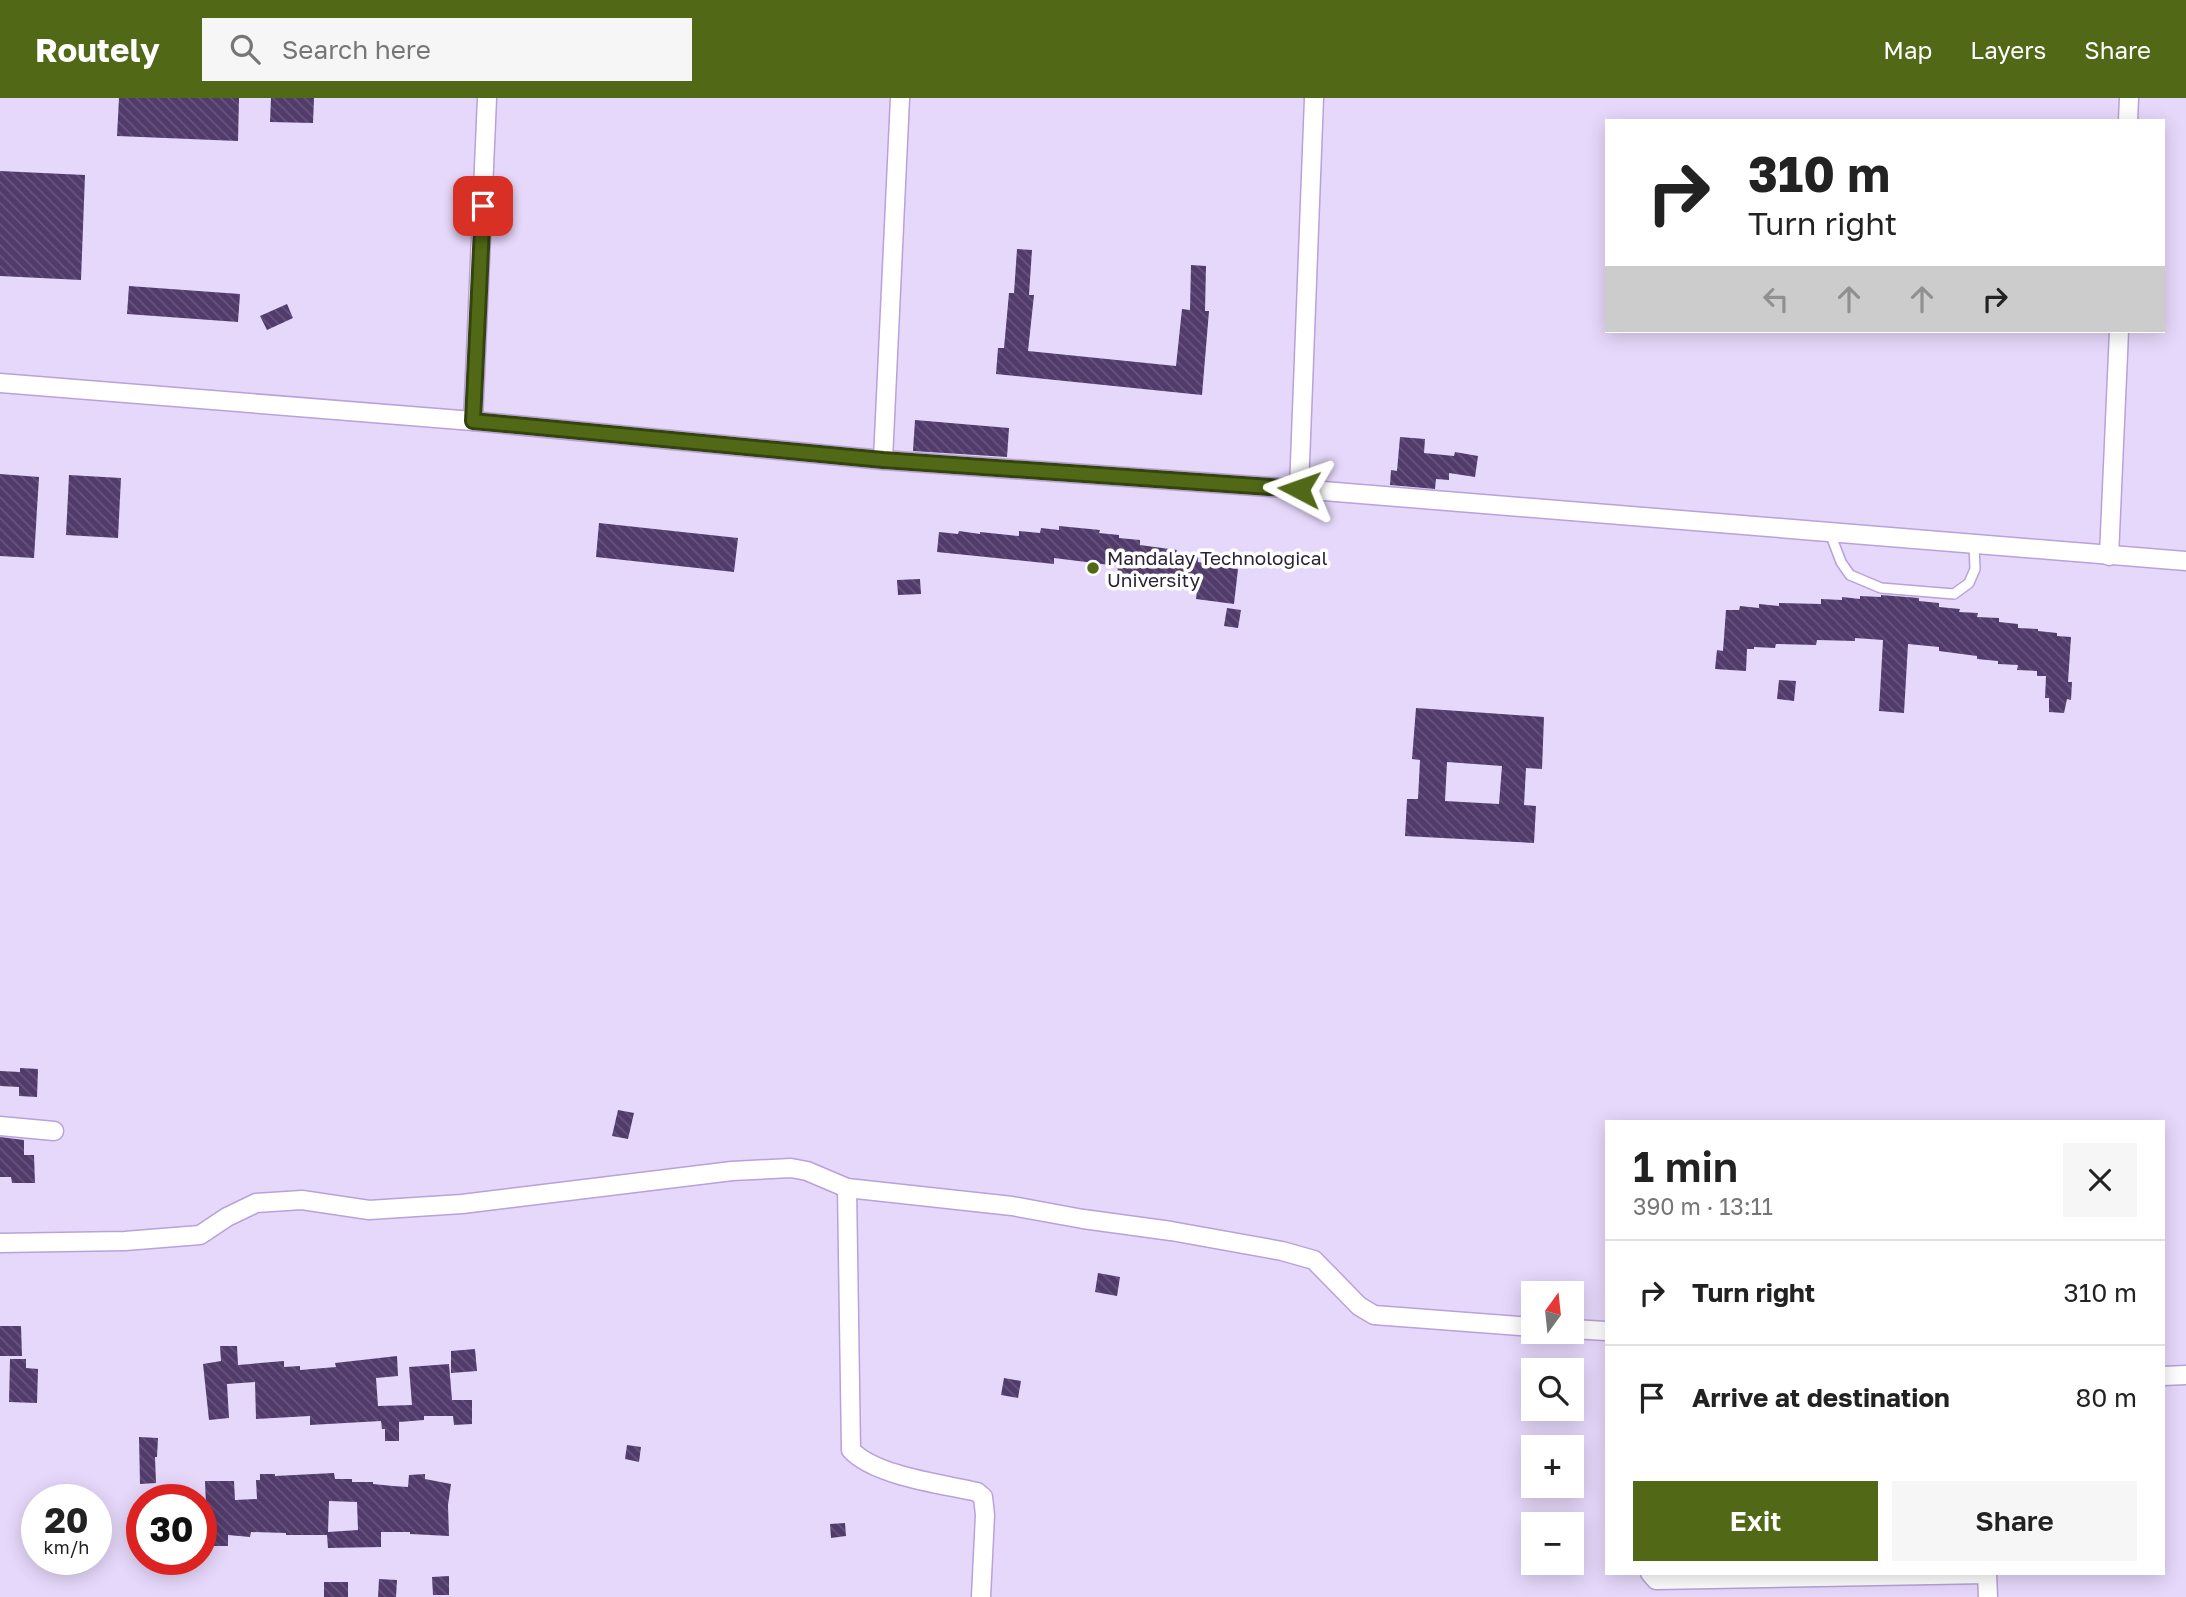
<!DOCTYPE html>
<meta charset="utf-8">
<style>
:root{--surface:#fff;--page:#f6f6f6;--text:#222;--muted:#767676;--line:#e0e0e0;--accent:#516816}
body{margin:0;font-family:"Golos Text",sans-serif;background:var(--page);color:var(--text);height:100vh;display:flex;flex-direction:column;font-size:26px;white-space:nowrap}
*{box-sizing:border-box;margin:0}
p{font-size:23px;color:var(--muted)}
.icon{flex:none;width:38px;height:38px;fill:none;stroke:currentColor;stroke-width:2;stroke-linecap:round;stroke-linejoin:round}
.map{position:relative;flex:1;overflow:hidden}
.side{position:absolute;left:1605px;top:1022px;width:560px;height:455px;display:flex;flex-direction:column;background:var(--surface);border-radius:0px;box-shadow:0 4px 18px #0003}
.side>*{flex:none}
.top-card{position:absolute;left:1605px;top:21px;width:560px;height:214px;border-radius:0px;box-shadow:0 4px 18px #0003;background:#fff;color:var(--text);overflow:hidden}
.needle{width:46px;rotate:15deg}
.buttons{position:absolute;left:1521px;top:1183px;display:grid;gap:14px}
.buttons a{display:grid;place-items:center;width:63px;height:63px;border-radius:0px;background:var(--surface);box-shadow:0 4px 18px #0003;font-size:35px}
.speed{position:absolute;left:21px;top:1386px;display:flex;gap:14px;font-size:35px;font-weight:700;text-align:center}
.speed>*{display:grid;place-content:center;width:91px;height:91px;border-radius:50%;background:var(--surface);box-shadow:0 4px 18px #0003;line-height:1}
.speed small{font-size:18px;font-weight:400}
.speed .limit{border:10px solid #d22;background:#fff;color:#111}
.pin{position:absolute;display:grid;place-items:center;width:60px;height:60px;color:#fff;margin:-30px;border-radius:14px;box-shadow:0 4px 10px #0006}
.me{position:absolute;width:77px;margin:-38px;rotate:274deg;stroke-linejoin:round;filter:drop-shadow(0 0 5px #0008)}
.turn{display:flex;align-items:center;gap:24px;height:147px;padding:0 28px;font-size:32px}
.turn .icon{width:91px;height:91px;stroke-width:2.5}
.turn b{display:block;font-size:49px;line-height:60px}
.lanes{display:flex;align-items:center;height:66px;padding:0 28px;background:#0003;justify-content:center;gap:35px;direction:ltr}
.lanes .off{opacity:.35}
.round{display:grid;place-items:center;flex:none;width:74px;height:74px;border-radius:0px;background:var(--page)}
.head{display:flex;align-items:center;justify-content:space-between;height:119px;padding:0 28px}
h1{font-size:42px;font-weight:600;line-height:52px}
.cta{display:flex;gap:14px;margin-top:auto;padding:14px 28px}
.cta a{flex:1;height:80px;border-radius:0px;background:var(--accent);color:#fff;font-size:28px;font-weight:600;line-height:80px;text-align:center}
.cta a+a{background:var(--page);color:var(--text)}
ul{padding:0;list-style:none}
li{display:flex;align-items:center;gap:21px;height:105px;padding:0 28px;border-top:2px solid var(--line)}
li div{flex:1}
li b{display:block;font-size:26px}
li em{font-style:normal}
header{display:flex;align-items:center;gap:42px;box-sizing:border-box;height:98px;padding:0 35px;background:var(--accent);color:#fff}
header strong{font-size:33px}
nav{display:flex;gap:38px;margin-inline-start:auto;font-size:24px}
.search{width:490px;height:63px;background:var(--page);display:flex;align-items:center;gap:18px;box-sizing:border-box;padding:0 24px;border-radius:0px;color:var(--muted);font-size:26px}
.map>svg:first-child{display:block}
.building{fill:url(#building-back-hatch);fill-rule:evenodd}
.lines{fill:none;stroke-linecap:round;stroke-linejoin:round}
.lane-casing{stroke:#b9a1d9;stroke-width:12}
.street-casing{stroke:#b9a1d9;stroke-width:21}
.lane{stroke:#fff;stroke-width:9}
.street{stroke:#fff;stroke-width:18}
.route-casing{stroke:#35440e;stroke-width:18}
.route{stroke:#516816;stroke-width:12}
.poi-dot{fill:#516816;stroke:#fff;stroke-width:2.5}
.labels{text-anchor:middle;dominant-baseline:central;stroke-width:7;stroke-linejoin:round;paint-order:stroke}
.poi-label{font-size:19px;fill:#2b2237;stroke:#fff;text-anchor:start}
</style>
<header>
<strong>Routely</strong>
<div class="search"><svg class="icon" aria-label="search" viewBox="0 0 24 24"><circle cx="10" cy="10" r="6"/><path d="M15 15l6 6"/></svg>Search here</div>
<nav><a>Map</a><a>Layers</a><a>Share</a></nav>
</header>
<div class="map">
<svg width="2186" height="1499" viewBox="0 0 2186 1499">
<defs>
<pattern id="building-back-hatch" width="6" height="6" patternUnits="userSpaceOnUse" patternTransform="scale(1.75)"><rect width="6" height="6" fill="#513b6b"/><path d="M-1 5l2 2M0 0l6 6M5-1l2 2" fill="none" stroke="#67557d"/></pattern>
</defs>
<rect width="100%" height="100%" fill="#e6d8fb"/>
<g class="building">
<polygon points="119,0 239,0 238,43 117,38"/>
<polygon points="271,0 314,0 313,25 270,24"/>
<polygon points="0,73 85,77 81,182 0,178"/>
<polygon points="1017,151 1032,152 1029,197 1034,197 1028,253 1176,268 1182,211 1190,212 1191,167 1206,168 1205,213 1209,213 1202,297 996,276 998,250 1004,250 1009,195 1014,195"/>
<polygon points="129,188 240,196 238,224 127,216"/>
<polygon points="287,206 293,220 267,232 260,218"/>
<polygon points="915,322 1009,330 1007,359 913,353"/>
<polygon points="1400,339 1425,341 1424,355 1454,358 1455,354 1478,358 1475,379 1449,375 1449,382 1436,381 1435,391 1390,387 1391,372 1397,373"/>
<polygon points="0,376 39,379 34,460 0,458"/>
<polygon points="69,377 121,380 118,440 66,437"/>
<polygon points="599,425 738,440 734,474 596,459"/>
<polygon points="1059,428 1100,432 1099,435 1119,437 1119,440 1140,442 1140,447 1177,452 1176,455 1198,457 1198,464 1238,471 1234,506 1196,501 1197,493 1176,491 1177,484 1117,477 1118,468 1054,460 1054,466 937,454 939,434 958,436 959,433 980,436 980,434 1019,438 1019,433 1040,435 1041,430 1059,432"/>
<polygon points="920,481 921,496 898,497 897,482"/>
<polygon points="1881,497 1919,500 1919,503 1939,505 1939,509 1960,511 1959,514 1978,515 1977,519 1999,520 1999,524 2018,526 2018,530 2038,531 2038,533 2057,535 2057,538 2071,539 2068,584 2072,584 2071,602 2067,601 2064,615 2049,614 2049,600 2045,600 2046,578 2037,578 2037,573 2017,572 2018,567 1998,566 1998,563 1977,561 1977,558 1939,553 1939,549 1908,546 1904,615 1879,613 1883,542 1855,540 1855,543 1817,542 1816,547 1776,546 1775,550 1754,549 1754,551 1747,551 1746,573 1715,571 1717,552 1723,553 1726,512 1739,512 1740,508 1759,510 1759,506 1779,508 1779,505 1821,506 1821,501 1842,502 1842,499 1860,501 1860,498 1881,499"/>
<polygon points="1227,510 1241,512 1238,530 1224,528"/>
<polygon points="1779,582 1796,583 1794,603 1777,601"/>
<path d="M1416 610 1544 619 1542 671 1526 670 1524 707 1536 708 1534 745 1405 738 1407 701H1418L1420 662 1412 661ZM1447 664 1502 668 1499 706 1445 703Z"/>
<polygon points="20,970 38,971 37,999 19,998 19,989 0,988 0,973 20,974"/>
<polygon points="618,1012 634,1015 628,1041 612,1038"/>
<polygon points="0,1039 24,1042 24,1057 34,1057 35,1085 12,1085 11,1079 0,1079"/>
<polygon points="1098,1175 1120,1179 1117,1198 1095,1194"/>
<polygon points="0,1228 21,1228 22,1258 0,1258"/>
<polygon points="220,1248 237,1248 238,1267 284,1263 284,1269 300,1268 300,1272 336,1269 335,1265 397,1258 398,1278 376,1280 378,1308 412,1307 409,1269 449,1266 452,1302 472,1302 472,1326 454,1327 453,1318 424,1318 424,1322 399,1324 399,1343 385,1343 385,1331 382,1331 381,1323 310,1327 310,1318 256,1321 255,1284 227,1286 229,1320 209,1322 203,1266 221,1263"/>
<polygon points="475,1251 477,1273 451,1275 451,1253"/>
<polygon points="10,1261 26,1261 26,1270 38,1271 37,1305 9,1304"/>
<polygon points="1004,1280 1021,1283 1018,1300 1001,1297"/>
<polygon points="139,1339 158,1340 157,1359 155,1359 156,1385 140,1386"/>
<polygon points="627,1347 641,1349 639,1364 625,1361"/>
<path d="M334 1375 335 1381H352V1384H373V1386L393 1388 408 1389 409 1377 425 1376V1381L451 1386 448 1407 449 1438 410 1436V1434H381V1449L328 1450 327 1437H286V1435L251 1434 250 1439 228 1437V1448H207L208 1407H206L205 1383H234L235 1402 257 1401 256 1382H260V1376H275V1378ZM329 1403 357 1404 358 1432 328 1434Z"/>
<polygon points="845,1425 846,1438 831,1440 830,1426"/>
<polygon points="449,1478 449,1497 433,1497 432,1479"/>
<polygon points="379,1481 397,1482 396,1499 378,1499"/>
<rect x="324" y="1484" width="24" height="15"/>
</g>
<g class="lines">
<defs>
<polyline id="lane" points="1830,435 1841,464 1850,477 1881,490 1954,496 1969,485 1975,471 1974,447"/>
<g id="street">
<polyline points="2128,23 2129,0"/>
<polyline points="0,285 473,323 883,362 1299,391 2186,463"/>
<polyline points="473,323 487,0"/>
<polyline points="883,362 900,0"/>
<polyline points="1299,391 1314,0"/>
<polyline points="2109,458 2119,233"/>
<polyline points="0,1028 54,1033"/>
<path d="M847 1090 851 1352C875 1378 942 1386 977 1394L983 1399 985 1417 981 1499"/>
<polyline points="0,1145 125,1143 200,1137 227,1119 256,1105 302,1102 369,1112 462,1106 732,1073 791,1070 807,1073 847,1090 1012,1108 1083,1121 1171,1133 1282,1153 1314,1162 1359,1208 1374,1217 1533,1229"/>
<polyline points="1572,1231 1606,1233"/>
<polyline points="2163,1278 2186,1277"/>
<polyline points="1650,1475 1656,1482 1987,1476"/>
<polyline points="1987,1475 1988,1499"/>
</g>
</defs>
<use href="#lane" class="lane-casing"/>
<use href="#street" class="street-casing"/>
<use href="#lane" class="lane"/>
<use href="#street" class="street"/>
</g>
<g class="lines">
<defs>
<polyline id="route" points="483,108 473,323 883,362 1299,391"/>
</defs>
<use href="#route" class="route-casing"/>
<use href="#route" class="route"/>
</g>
<circle class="poi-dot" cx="1093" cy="470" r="7"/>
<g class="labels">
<g class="poi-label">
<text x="1107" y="459">Mandalay Technological<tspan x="1107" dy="22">University</tspan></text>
</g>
</g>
</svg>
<div class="buttons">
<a><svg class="needle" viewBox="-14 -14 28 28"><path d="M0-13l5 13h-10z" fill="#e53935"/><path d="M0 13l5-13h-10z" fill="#767676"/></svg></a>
<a><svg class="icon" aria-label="search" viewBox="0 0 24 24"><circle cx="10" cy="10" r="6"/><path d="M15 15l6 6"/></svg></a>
<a>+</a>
<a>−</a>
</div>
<div class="speed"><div>20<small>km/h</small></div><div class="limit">30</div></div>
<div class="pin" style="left:483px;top:108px;background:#d93025"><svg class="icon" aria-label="arrive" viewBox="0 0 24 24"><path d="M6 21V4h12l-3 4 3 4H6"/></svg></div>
<svg class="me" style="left:1299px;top:391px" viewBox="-20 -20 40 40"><path d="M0-17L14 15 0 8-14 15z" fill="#516816" stroke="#fff" stroke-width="4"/></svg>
<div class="top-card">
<div class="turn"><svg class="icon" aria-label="right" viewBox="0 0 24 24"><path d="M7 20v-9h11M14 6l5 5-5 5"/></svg><div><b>310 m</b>Turn right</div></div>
<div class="lanes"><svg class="icon off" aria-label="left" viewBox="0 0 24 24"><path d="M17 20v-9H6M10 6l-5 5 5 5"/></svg><svg class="icon off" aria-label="ahead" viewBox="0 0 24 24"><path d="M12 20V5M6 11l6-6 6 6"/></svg><svg class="icon off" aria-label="ahead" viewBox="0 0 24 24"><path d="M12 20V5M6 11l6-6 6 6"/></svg><svg class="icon" aria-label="right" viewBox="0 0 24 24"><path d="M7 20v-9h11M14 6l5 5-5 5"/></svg></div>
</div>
<section class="side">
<div class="head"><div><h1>1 min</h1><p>390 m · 13:11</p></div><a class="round"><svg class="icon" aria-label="close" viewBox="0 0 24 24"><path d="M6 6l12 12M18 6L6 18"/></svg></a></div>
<ul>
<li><svg class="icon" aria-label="right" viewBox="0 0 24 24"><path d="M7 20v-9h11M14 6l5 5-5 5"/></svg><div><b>Turn right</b></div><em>310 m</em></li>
<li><svg class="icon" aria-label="arrive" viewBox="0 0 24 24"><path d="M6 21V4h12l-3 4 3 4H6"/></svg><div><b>Arrive at destination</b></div><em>80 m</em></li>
</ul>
<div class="cta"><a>Exit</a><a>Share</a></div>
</section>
</div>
